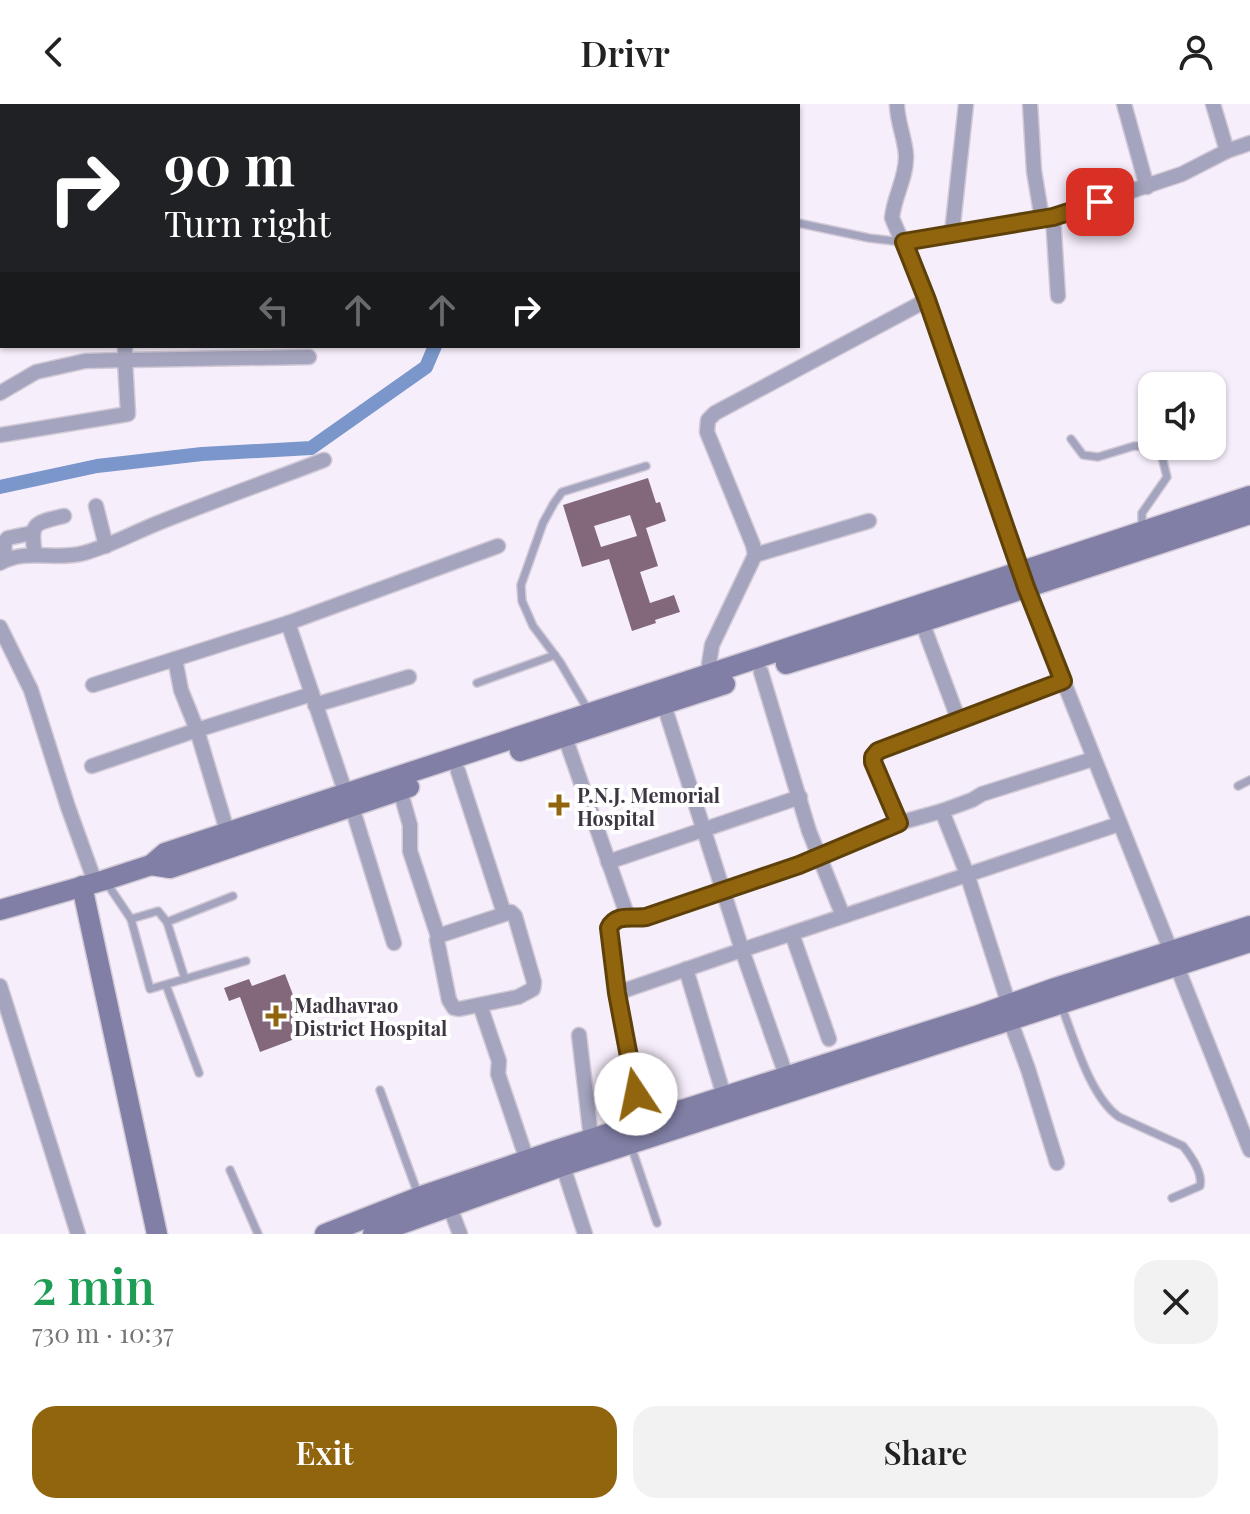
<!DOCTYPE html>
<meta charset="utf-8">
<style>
:root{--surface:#fff;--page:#f2f2f2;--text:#222;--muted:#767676;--accent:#91640e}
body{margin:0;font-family:"Playfair Display",serif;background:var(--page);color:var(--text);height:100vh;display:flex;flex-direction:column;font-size:30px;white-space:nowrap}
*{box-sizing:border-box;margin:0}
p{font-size:26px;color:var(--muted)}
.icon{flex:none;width:44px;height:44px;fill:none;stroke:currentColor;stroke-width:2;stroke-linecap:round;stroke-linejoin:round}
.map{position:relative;height:1130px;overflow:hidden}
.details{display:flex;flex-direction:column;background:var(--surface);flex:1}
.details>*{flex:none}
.top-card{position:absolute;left:0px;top:0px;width:800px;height:244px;box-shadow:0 2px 6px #0004;background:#202124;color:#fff;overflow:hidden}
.controls{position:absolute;left:1138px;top:268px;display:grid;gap:16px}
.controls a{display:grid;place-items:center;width:88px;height:88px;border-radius:16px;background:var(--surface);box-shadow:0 2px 6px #0004;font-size:40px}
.pin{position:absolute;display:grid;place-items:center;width:68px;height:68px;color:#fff;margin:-34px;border-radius:16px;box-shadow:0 4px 12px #0006}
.me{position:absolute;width:88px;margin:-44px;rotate:349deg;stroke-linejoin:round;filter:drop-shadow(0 0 6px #0008)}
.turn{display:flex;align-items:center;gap:28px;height:168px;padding:0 32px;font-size:36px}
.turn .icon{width:104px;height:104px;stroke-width:2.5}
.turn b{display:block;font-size:56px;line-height:68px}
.lanes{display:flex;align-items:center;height:76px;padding:0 32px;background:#0003;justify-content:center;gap:40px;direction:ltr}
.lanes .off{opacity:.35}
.round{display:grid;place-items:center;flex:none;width:84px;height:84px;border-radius:24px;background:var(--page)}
.head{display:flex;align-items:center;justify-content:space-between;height:136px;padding:0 32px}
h1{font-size:48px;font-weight:600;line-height:60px;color:#1e9e55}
.cta{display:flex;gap:16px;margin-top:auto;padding:16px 32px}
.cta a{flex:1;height:92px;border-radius:24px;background:var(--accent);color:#fff;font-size:32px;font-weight:600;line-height:92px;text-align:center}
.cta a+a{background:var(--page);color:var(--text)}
header{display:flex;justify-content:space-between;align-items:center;height:104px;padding:0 32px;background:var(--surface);font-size:36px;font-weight:600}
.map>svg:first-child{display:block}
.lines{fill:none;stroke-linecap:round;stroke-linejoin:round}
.canal{stroke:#7b96cb;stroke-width:14}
.building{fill:#83677b;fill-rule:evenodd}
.lane-casing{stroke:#d1c9d6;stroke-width:10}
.street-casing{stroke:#d1c9d6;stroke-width:17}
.secondary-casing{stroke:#d1c9d6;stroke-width:23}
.lane{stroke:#a5a4bf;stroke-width:7}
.street{stroke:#a5a4bf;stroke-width:14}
.secondary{stroke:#817fa5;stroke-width:20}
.route-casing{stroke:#5e4109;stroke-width:20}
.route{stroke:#91640e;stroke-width:14}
.poi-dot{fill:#91640e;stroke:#fff;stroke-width:3}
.labels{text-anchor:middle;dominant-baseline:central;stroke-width:8;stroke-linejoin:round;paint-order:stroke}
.poi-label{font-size:20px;font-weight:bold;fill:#3e3642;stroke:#fff;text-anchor:start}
</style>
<header><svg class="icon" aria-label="back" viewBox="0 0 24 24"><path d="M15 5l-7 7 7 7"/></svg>Drivr<svg class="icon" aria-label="person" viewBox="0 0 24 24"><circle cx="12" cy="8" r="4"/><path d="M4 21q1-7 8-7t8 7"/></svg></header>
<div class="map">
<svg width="1250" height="1130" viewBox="0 0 1250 1130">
<rect width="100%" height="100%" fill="#f6eefb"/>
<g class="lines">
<g class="canal">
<polyline points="501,2 502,0"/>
<polyline points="0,383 97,362 202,350 311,344 426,263 435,242"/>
</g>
</g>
<g class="building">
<path d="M648 374 656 399 660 398 666 417 646 424 658 462 640 468 650 499 674 491 680 508 655 516 656 519 632 527 609 455 582 463 563 401ZM630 411 637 432 601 443 594 422Z"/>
<polygon points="285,870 308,930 260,948 240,893 229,897 224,884 249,875 252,882"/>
</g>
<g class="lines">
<defs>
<g id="lane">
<polyline points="697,0 697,2"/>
<polyline points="798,119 869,134 902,138"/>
<polyline points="1071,335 1083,351 1098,353 1134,342 1153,343 1162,353 1167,373 1142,409 1142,425"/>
<polyline points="477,579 555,551"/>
<polyline points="588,606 560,558 533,522 522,497 521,481 543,419 554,399 562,388 646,362"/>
<polyline points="1238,682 1250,676"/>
<polyline points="106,778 131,815 150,885 246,857"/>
<polyline points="131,815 158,807 167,818 185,875"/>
<polyline points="167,818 233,792"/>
<polyline points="166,881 199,969"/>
<path d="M1061 901C1074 934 1090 993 1119 1013L1183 1042C1191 1052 1203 1069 1200 1082L1172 1094"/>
<polyline points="380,986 418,1090"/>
<polyline points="631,1042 657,1119"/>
<polyline points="230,1066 258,1130"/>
</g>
<g id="street">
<polyline points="63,0 75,2"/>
<polyline points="185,0 185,2"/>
<polyline points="418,0 420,2"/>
<path d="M897 0C897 18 905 34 906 51 907 73 894 92 892 114L927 196 1026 483 1250 1046"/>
<polyline points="1030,0 1034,67 1042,115"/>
<polyline points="1124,0 1147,83"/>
<polyline points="1213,0 1227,47"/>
<polyline points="133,2 133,0"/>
<polyline points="354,2 355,0"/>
<polyline points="1053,113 1058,192"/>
<polyline points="952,129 966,0"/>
<polyline points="0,132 2,132"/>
<polyline points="904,138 1053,113 1182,70 1227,47 1250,39"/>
<polyline points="125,242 125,256 309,253"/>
<polyline points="0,289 36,268 85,257 125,256 128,310 0,331"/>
<polyline points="96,402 106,442"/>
<path d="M35 451C30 419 33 419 64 412"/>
<polyline points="755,451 869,417"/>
<path d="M6 455C5 448 2 439 8 434L32 429"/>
<path d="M0 459C26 444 57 457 84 449 110 442 133 429 158 419 213 397 269 377 324 356"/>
<polyline points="922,518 959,617"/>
<polyline points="0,523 31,586 68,703 95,778"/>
<polyline points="175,555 288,519"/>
<polyline points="761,568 809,727 843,812"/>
<polyline points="712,571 709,560 712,541 755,451 753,441 707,328 708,316 715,309 927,196"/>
<polyline points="315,601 409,573"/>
<polyline points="664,601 742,846 1119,720"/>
<polyline points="565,633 625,805 623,812 611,819 609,824 617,889"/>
<polyline points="92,662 197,626 181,586 175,555 93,581"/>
<polyline points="458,667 504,809"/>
<polyline points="400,686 410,721 410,747 438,832"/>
<polyline points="346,690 288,519 498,442"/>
<polyline points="352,703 394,839"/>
<polyline points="899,719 873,658 875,649 1063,577"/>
<polyline points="228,730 197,626 312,590"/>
<polyline points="608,758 800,693"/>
<polygon points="511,808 515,812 534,878 533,885 518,893 459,905 454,904 449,896 437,836 438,832"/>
<polyline points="623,812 646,813 799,761 899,719 942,707"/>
<polyline points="792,830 829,935"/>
<polyline points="686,865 724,992"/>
<polyline points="0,882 78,1130"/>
<polyline points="480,901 499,957 498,970 527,1056"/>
<polyline points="1009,901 967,770 942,707 972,696 982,690 1093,655"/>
<polyline points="1010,916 1028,965 1057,1059"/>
<polyline points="579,931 591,1034"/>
<polyline points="642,1018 617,889 742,846 786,971"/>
<polyline points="560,1053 585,1130"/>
<polyline points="449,1101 460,1130"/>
</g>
<g id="secondary">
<polyline points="786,560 922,518 1250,410"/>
<polyline points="520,647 725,580"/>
<polyline points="151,761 170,764 409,683"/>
<polyline points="82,782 157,1130"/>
<polyline points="0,806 105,776 151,761 165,749 1250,392"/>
<polyline points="325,1130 419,1093 557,1046 979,911 1055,884 1250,822"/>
<polyline points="373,1130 562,1062 1250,838"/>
</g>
</defs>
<use href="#lane" class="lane-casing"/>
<use href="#street" class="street-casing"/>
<use href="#secondary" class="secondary-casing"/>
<use href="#lane" class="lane"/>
<use href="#street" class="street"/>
<use href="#secondary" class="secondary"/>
</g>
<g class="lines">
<defs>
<path id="route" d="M636 990 617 889 609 824C616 809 632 815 646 813L799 761 899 719 873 658V653L878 647 1063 577 1026 483 927 196 904 138 1053 113 1100 98"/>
</defs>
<use href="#route" class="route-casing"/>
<use href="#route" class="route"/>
</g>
<g class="poi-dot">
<path d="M555 689h8v8h8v8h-8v8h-8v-8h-8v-8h8z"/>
<path d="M272 900h8v8h8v8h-8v8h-8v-8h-8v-8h8z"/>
</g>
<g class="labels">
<g class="poi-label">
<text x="577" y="690">P.N.J. Memorial<tspan x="577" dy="23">Hospital</tspan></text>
<text x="294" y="900">Madhavrao<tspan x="294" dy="23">District Hospital</tspan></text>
</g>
</g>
</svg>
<div class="controls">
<a><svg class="icon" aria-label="sound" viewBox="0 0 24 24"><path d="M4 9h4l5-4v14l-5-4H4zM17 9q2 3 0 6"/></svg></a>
</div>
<div class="pin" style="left:1100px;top:98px;background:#d93025"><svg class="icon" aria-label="arrive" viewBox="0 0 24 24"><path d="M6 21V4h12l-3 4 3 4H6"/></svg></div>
<svg class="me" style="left:636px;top:990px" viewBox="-20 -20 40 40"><circle r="19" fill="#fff"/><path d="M0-13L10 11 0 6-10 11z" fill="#91640e"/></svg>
<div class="top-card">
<div class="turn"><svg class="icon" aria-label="right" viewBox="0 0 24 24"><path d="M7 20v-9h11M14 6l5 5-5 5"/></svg><div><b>90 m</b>Turn right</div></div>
<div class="lanes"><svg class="icon off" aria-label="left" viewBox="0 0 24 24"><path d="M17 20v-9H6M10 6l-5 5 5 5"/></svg><svg class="icon off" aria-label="ahead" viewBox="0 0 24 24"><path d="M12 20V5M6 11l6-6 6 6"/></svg><svg class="icon off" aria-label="ahead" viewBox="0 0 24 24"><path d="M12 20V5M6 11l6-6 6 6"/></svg><svg class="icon" aria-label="right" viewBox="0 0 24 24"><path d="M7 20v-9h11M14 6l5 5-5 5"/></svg></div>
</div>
</div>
<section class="details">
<div class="head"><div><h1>2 min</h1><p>730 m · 10:37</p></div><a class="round"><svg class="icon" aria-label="close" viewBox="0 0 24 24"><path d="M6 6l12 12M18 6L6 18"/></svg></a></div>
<div class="cta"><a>Exit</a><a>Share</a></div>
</section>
